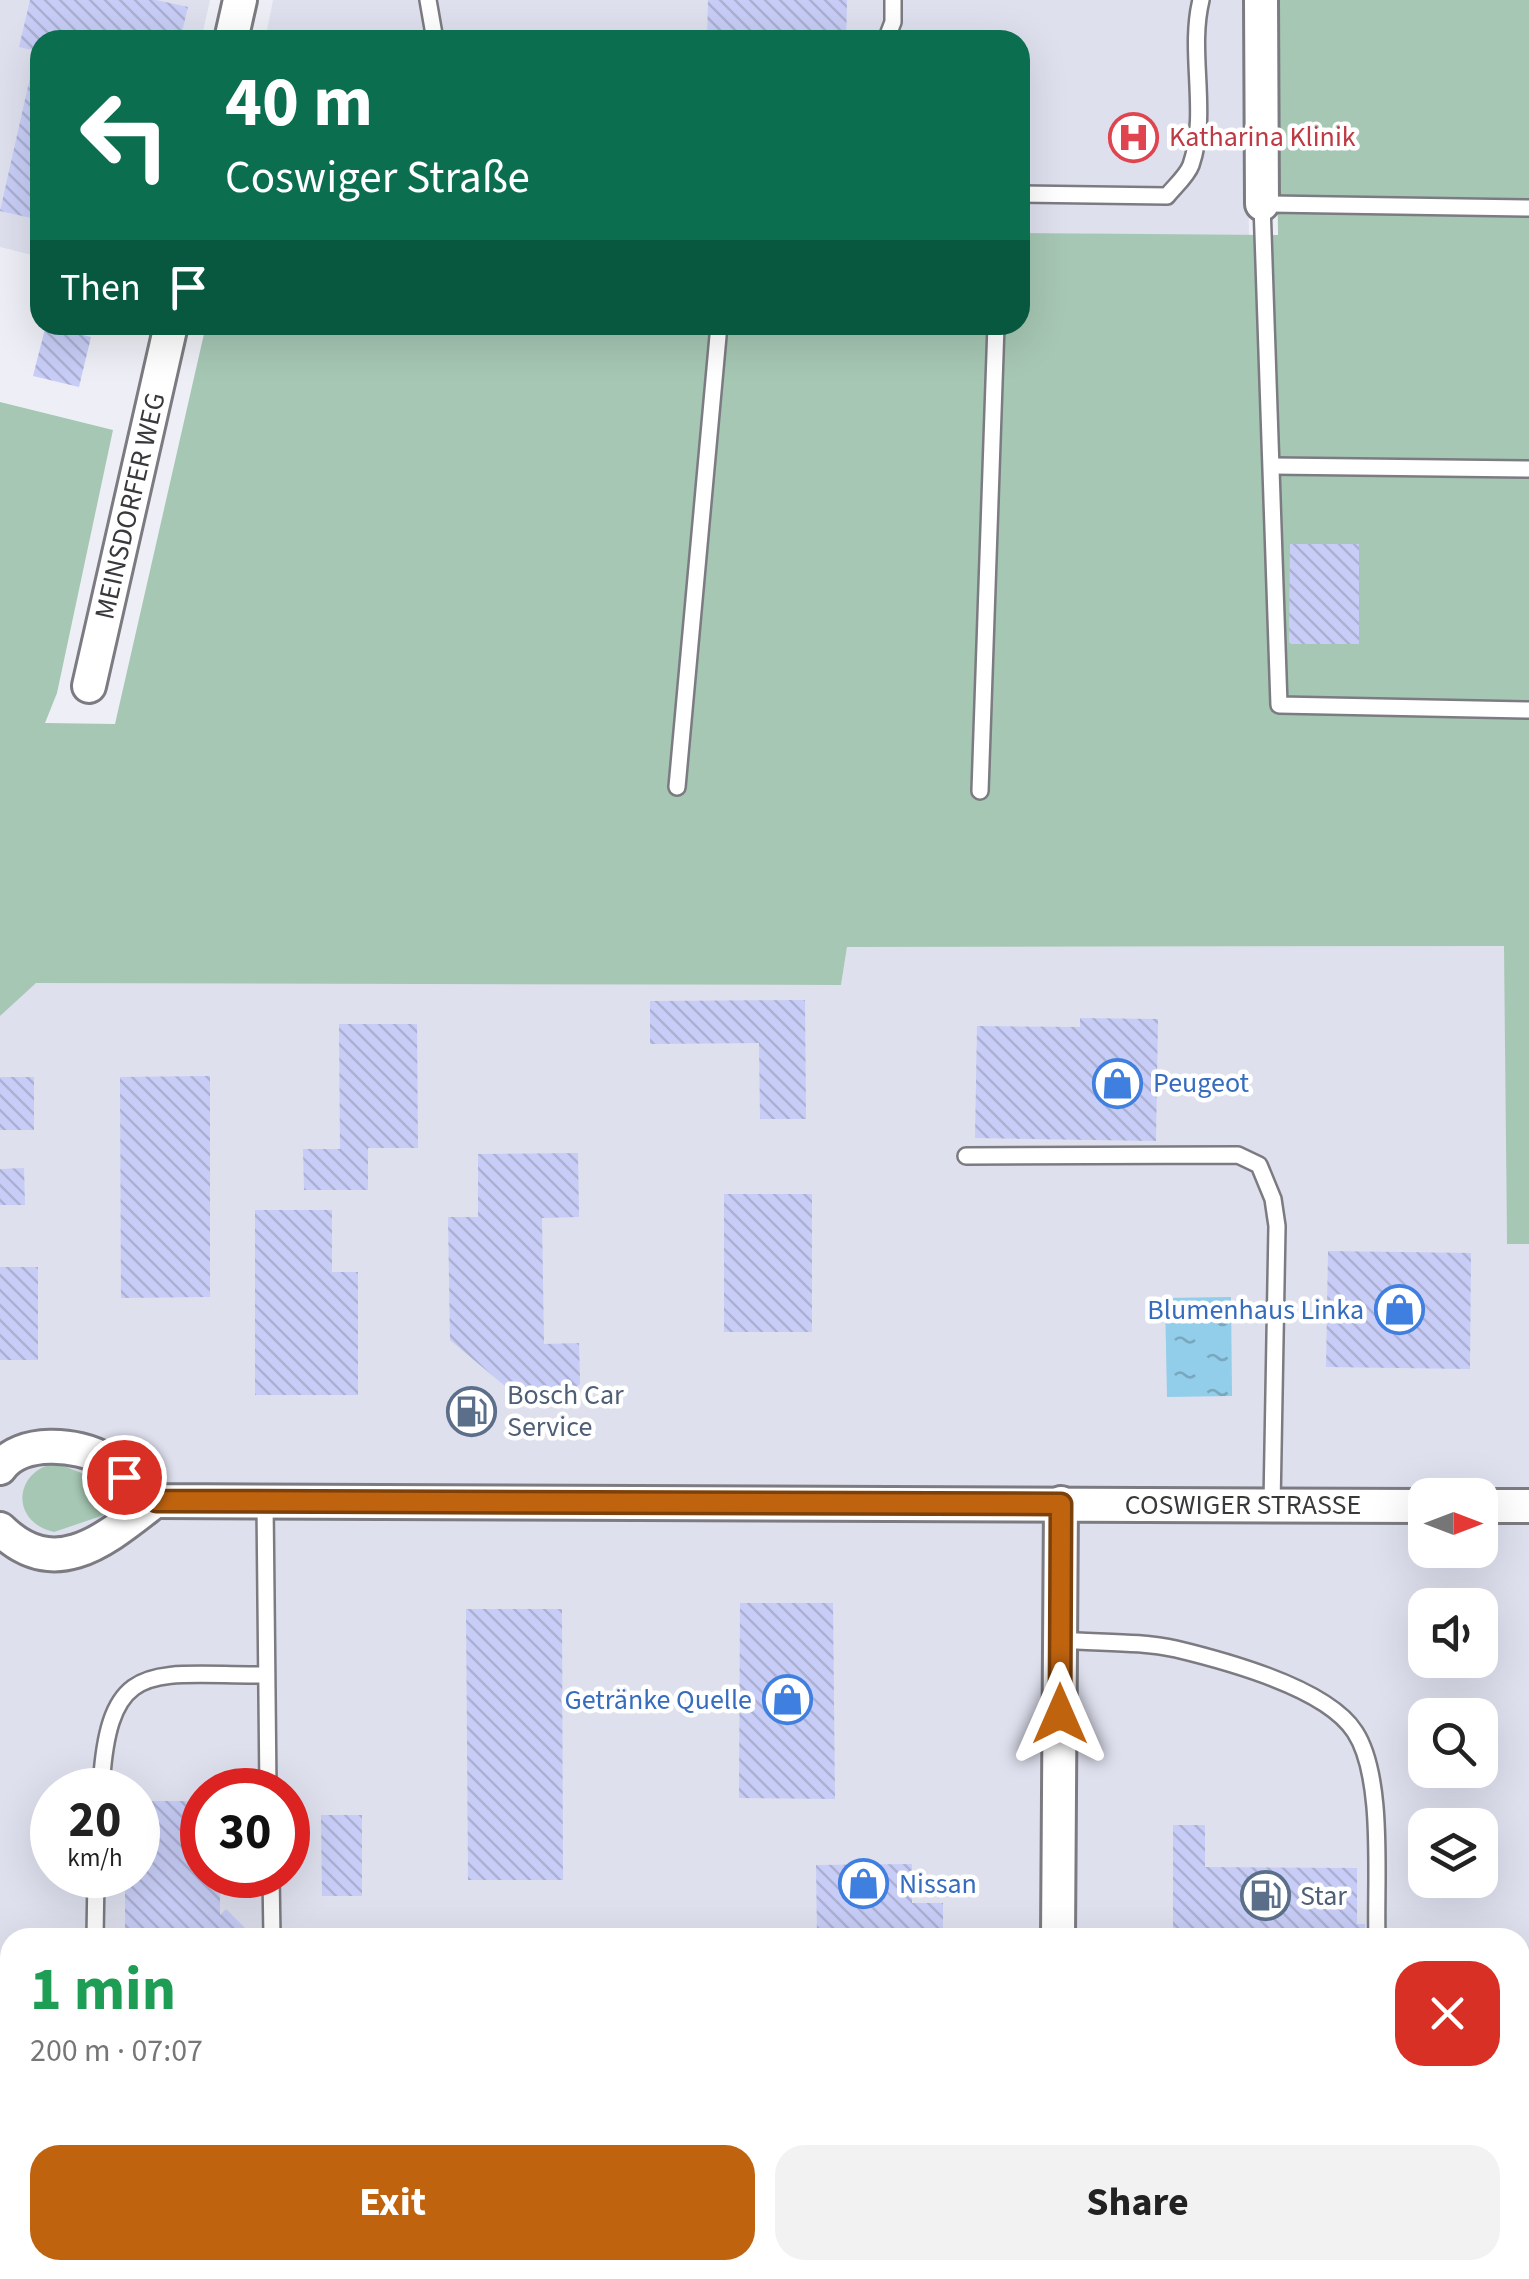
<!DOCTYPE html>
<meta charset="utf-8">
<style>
:root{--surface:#fff;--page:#f2f2f2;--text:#222;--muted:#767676;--accent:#bf630f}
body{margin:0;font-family:"Source Sans 3",sans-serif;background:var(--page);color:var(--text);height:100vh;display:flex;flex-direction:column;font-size:38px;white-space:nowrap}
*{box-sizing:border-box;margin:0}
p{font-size:32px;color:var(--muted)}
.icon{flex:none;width:55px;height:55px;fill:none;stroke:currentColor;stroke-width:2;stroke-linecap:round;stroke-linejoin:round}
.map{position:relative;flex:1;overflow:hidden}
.side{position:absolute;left:0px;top:1928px;width:1530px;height:352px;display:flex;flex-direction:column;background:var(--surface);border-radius:30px 30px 0 0;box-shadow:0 10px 40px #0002}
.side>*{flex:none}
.guide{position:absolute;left:30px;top:30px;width:1000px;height:305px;border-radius:30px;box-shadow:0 10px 40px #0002;background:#0b6e4f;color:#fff;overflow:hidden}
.needle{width:65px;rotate:90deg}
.tools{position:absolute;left:1408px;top:1478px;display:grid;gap:20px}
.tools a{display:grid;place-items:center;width:90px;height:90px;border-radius:20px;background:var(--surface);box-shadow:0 10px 40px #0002;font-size:50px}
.speed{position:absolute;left:30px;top:1768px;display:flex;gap:20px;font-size:50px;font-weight:700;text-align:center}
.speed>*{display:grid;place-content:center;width:130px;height:130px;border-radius:50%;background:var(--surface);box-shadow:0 10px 40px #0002;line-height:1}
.speed small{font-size:25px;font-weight:400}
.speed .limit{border:15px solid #d22;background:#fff;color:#111}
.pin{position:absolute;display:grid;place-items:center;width:85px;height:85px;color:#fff;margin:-42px;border:5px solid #fff;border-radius:50%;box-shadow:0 2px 10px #0007}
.me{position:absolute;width:110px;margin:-55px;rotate:0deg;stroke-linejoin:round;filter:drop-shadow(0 0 8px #0008)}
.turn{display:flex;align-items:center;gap:35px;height:210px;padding:0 30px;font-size:45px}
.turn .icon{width:130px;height:130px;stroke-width:2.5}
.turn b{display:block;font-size:70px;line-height:85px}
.then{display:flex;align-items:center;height:95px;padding:0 30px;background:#0003;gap:20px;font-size:38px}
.round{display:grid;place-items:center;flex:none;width:105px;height:105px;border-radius:30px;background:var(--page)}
.overview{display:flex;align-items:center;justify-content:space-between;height:170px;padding:0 30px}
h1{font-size:60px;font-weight:700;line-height:75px;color:#1e9e55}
.primary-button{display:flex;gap:20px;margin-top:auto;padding:20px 30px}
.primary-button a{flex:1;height:115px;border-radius:30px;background:var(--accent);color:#fff;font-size:40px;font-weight:700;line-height:115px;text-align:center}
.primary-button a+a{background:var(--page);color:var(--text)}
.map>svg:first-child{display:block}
.built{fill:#dee0ee;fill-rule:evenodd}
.green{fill:#a6c7b4}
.water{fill:url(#water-ripples)}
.building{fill:url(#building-back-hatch)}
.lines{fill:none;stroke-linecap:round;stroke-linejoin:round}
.service-casing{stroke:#7b7b81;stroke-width:20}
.minor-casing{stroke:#7b7b81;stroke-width:38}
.service{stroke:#fff;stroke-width:15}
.minor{stroke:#fff;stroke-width:32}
.route-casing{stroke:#7c400a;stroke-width:25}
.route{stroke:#bf630f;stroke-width:18}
.labels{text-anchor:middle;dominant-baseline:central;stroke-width:9;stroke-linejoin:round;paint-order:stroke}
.health-label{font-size:28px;fill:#be3a42;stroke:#fff;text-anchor:start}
.street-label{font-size:28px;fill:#39393c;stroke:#fff}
.shop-label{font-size:28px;fill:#366cbe;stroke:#fff;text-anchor:start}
.service-label{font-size:28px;fill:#4e5e75;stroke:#fff;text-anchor:start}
</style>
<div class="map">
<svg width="1529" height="2279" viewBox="0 0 1529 2279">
<defs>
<pattern id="water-ripples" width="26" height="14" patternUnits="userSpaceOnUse" patternTransform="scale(2.5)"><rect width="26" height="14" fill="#92cde9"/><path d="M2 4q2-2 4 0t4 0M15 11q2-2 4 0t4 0" fill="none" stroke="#78a7be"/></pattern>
<pattern id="building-back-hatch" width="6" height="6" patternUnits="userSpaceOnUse" patternTransform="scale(2.5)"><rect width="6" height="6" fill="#c7cdf6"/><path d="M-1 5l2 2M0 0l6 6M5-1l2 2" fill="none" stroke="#acb1d4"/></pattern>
</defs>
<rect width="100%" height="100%" fill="#eeeff6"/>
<g class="built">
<polygon points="0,0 210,0 201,40 40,40 40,257 0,247"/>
<polygon points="273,0 1246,0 1249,236 1020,233 1020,40 265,40"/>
<path d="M1505 946 1507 1243 1529 1244V2183H1520V1938H10V2143H0V1016L19 995 36 983 76 982 841 985 847 947ZM1425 1495H1480V1550H1425ZM1425 1605H1480V1660H1425ZM1425 1715H1480V1770H1425ZM52 1790H138V1875H52ZM202 1790H288V1875H202ZM1425 1825H1480V1880H1425Z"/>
</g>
<g class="green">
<polygon points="1275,0 1529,0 1529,1244 1507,1244 1504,946 847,947 841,985 36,983 0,1016 0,402 113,430 57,693 45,723 115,724 206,325 1020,325 1020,233 1278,235"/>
<path d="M56 1463 107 1483 114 1499 107 1514 54 1532C10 1522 13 1471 56 1463Z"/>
<polygon points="0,2143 10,2143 10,2270 1520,2270 1520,2183 1529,2183 1529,2279 0,2279"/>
</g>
<polygon class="water" points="1231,1297 1232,1396 1167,1397 1165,1298"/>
<g class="building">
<polygon points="30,0 156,0 188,7 180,40 40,40 40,220 0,211 36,51 19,47"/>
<polygon points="708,0 847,0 846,40 707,40"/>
<polygon points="46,325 91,337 79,387 33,376"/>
<polygon points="1290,544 1359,544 1359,644 1289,644"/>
<polygon points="805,1000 806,1119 760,1119 759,1043 650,1044 650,1001"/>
<polygon points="1080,1018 1158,1019 1156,1141 975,1138 977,1026 1080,1027"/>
<polygon points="339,1024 417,1024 418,1148 368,1148 368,1190 304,1190 303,1149 340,1149"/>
<polygon points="210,1076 210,1297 121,1298 120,1077"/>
<rect x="0" y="1077" width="34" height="53"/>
<polygon points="578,1153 579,1217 542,1218 544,1344 579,1343 580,1384 556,1402 524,1402 450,1340 448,1217 478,1217 478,1154"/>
<polygon points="24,1168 25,1205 0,1205 0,1169"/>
<rect x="724" y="1194" width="88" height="138"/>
<polygon points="255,1210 332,1210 332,1272 358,1272 358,1395 255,1395"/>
<polygon points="1328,1251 1471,1253 1470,1369 1326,1367"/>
<rect x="0" y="1267" width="38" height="93"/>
<polygon points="740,1603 833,1603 835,1799 739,1798"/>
<polygon points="466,1609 562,1609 563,1880 468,1880"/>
<polygon points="138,1801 202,1801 202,1875 237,1875 237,1882 220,1882 220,1915 226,1909 245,1928 240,1938 125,1938 125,1875 138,1875"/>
<polygon points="321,1815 362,1815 362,1896 322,1896"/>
<polygon points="1173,1825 1205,1825 1205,1867 1357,1868 1357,1924 1365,1924 1365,1938 1253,1938 1253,1931 1173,1930"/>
<polygon points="912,1864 912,1903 943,1903 943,1929 951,1938 817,1938 816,1865"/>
</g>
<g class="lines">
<defs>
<g id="service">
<polyline points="428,0 435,40"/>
<polyline points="886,40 893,22 893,0"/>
<path d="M1020 194 1167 196C1174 187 1187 176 1191 165 1209 112 1188 53 1201 0"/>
<polyline points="1529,208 1262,204 1279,705 1529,710"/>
<polyline points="1273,466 1529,469"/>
<polyline points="677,787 719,325"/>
<polyline points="980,791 996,325"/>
<polyline points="966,1156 1238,1155 1259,1165 1273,1199 1277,1226 1272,1505"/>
<polyline points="265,1503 268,1790"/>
<path d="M1061 1640C1098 1643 1140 1641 1176 1649 1226 1661 1327 1688 1355 1732 1385 1778 1375 1883 1377 1938"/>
<path d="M101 1790C108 1654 152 1676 266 1675"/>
<polyline points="271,1875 272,1938"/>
<polyline points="95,1938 96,1875"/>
</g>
<g id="minor">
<polyline points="1261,0 1262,204"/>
<polyline points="231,40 240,0"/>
<polyline points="89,686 171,325"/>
<path d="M0 1468C20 1439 78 1443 105 1460 122 1472 138 1488 155 1501L1425 1506"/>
<polyline points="1480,1506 1529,1506"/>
<path d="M0 1529C56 1584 107 1538 155 1501"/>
<polyline points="1058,1938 1061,1503"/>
<polyline points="1053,2270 1054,2279"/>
</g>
</defs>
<use href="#service" class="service-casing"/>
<use href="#minor" class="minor-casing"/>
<use href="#service" class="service"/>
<use href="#minor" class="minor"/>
</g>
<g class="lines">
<defs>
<polyline id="route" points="124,1477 156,1501 1061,1504 1060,1714"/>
</defs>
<use href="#route" class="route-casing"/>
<use href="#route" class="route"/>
</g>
<defs>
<symbol id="hospital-ring" viewBox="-11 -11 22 22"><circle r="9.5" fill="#fff" stroke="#e0444e" stroke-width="1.5"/><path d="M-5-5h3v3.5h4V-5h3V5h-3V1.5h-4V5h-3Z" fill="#e0444e"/></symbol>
<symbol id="shop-ring" viewBox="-11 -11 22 22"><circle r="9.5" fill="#fff" stroke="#3f7fe0" stroke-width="1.5"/><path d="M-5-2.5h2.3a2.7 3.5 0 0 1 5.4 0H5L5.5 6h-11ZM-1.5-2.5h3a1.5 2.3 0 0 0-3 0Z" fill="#3f7fe0"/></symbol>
<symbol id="fuel-ring" viewBox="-11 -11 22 22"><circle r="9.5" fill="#fff" stroke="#5c6f8a" stroke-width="1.5"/><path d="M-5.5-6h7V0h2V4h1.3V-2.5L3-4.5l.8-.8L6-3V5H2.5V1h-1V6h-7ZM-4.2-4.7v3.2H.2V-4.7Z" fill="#5c6f8a"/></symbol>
</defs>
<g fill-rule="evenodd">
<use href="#hospital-ring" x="1106" y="110" width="55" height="55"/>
<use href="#shop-ring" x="1090" y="1056" width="55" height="55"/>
<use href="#shop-ring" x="1372" y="1282" width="55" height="55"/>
<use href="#fuel-ring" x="444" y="1384" width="55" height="55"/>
<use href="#shop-ring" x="760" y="1672" width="55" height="55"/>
<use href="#shop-ring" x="836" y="1856" width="55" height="55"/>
<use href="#fuel-ring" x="1238" y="1868" width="55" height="55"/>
</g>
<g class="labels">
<g class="health-label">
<text x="1169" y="137">Katharina Klinik</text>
</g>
<g class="street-label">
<text transform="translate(130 506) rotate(-77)">MEINSDORFER WEG</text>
<text x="1243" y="1505">COSWIGER STRASSE</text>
</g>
<g class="shop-label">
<text x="1153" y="1083">Peugeot</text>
<text x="1364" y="1310" text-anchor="end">Blumenhaus Linka</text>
<text x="752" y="1700" text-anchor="end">Getränke Quelle</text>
<text x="899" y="1884">Nissan</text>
</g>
<g class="service-label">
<text x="507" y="1395">Bosch Car<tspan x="507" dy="32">Service</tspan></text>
<text x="1300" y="1896">Star</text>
</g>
</g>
</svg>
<div class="tools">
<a><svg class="needle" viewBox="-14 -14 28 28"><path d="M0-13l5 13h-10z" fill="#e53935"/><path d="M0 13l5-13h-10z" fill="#767676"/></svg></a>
<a><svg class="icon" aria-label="sound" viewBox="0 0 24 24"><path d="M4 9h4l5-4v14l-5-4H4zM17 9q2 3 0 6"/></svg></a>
<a><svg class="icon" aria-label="search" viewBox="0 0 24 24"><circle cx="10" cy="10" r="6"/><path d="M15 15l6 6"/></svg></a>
<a><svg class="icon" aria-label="layers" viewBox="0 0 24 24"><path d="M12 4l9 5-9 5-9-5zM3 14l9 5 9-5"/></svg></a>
</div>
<div class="speed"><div>20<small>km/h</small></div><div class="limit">30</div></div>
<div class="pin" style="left:124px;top:1477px;background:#d93025"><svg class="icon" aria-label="arrive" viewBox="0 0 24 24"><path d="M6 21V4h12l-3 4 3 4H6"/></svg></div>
<svg class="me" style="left:1060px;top:1714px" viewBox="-20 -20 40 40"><path d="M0-17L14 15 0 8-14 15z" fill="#bf630f" stroke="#fff" stroke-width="4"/></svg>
<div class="guide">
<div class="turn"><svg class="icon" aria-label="left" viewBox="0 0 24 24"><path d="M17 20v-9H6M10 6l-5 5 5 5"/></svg><div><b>40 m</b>Coswiger Straße</div></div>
<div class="then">Then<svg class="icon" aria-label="arrive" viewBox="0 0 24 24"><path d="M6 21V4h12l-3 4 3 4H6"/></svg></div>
</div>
<section class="side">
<div class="overview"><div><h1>1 min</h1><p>200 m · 07:07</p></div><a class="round" style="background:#d93025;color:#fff"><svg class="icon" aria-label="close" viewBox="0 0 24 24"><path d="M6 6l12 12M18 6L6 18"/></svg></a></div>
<div class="primary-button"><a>Exit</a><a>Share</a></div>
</section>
</div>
